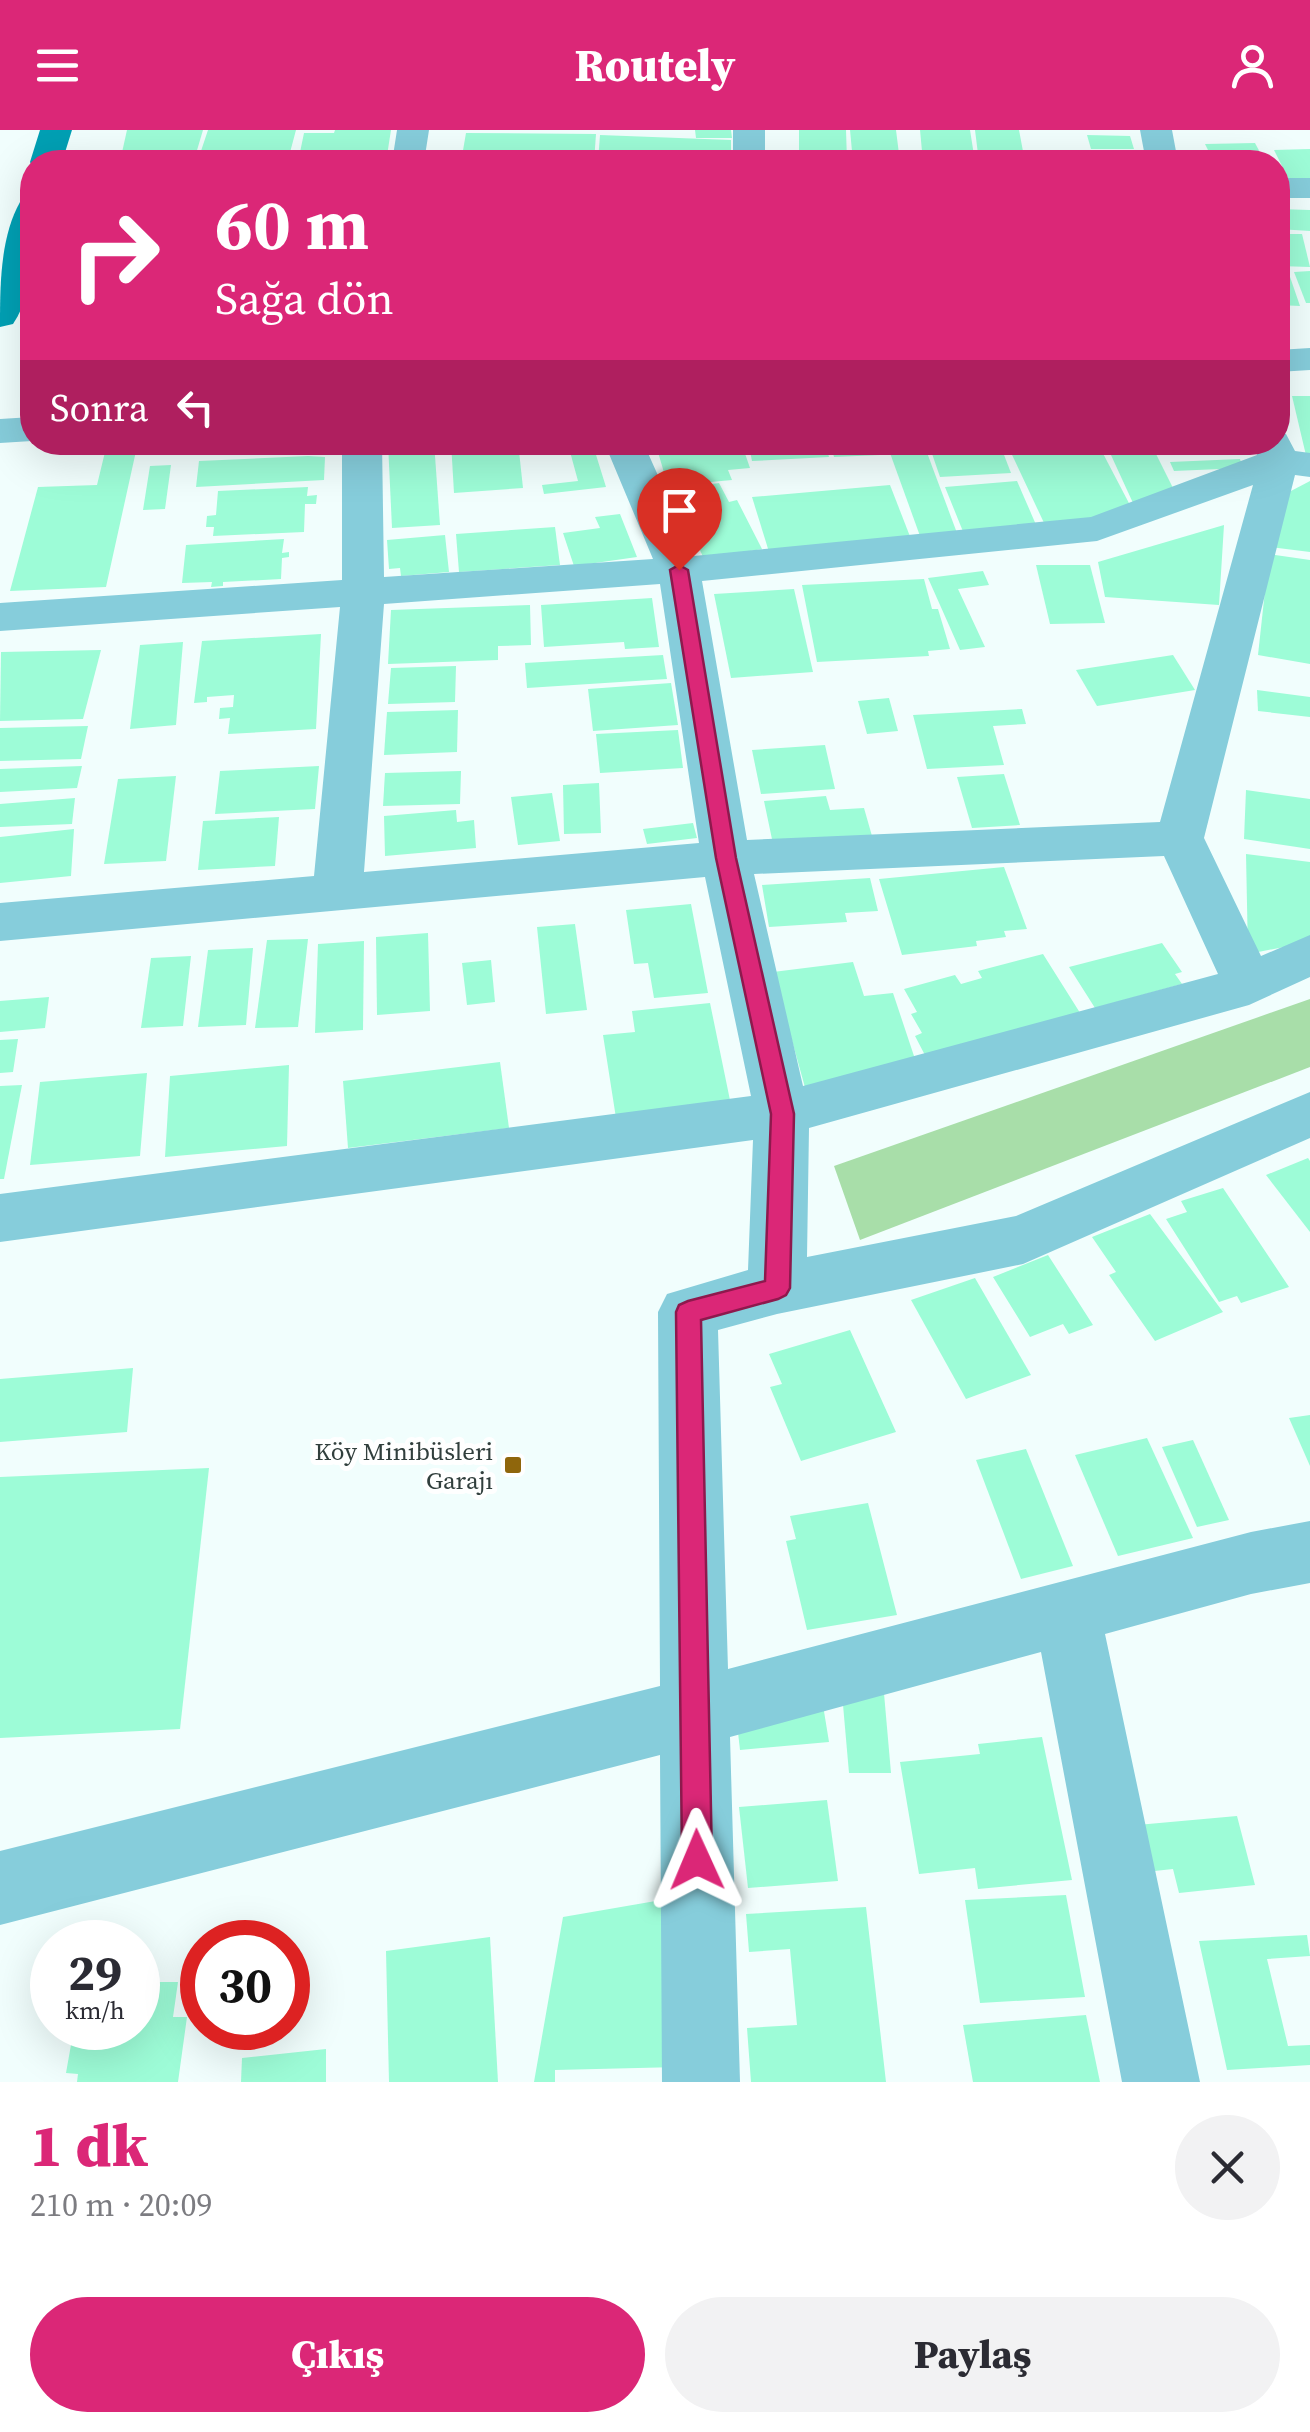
<!DOCTYPE html>
<html lang="tr">
<meta charset="utf-8">
<style>
:root{--surface:#fff;--page:#f2f2f3;--text:#2b2b33;--muted:#7c7c81;--accent:#db2777}
body{margin:0;font-family:"Source Serif 4",serif;background:var(--page);color:var(--text);height:100vh;display:flex;flex-direction:column;font-size:38px;white-space:nowrap}
*{box-sizing:border-box;margin:0}
p{font-size:32px;color:var(--muted)}
.icon{flex:none;width:55px;height:55px;fill:none;stroke:currentColor;stroke-width:2;stroke-linecap:round;stroke-linejoin:round}
.map{position:relative;height:1952px;overflow:hidden}
.panel{display:flex;flex-direction:column;background:var(--surface);flex:1}
.panel>*{flex:none}
.top-card{position:absolute;left:20px;top:20px;width:1270px;height:305px;border-radius:40px;box-shadow:0 10px 40px #0002;background:#db2777;color:#fff;overflow:hidden}
.speed{position:absolute;left:30px;top:1790px;display:flex;gap:20px;font-size:50px;font-weight:700;text-align:center}
.speed>*{display:grid;place-content:center;width:130px;height:130px;border-radius:50%;background:var(--surface);box-shadow:0 10px 40px #0002;line-height:1}
.speed small{font-size:25px;font-weight:400}
.speed .limit{border:15px solid #d22;background:#fff;color:#111}
.pin{position:absolute;display:grid;place-items:center;width:85px;height:85px;color:#fff;margin:-102px -42px;border-radius:50% 50% 50% 0;rotate:-45deg;box-shadow:0 0 10px #0007}
.pin .icon{rotate:45deg}
.me{position:absolute;width:110px;margin:-55px;rotate:359deg;stroke-linejoin:round;filter:drop-shadow(0 0 8px #0008)}
.turn{display:flex;align-items:center;gap:35px;height:210px;padding:0 30px;font-size:45px}
.turn .icon{width:130px;height:130px;stroke-width:2.5}
.turn b{display:block;font-size:70px;line-height:85px}
.then{display:flex;align-items:center;height:95px;padding:0 30px;background:#0003;gap:20px;font-size:38px}
.round{display:grid;place-items:center;flex:none;width:105px;height:105px;border-radius:52px;background:var(--page)}
.summary{display:flex;align-items:center;justify-content:space-between;height:170px;padding:0 30px}
h1{font-size:60px;font-weight:800;line-height:75px;color:var(--accent)}
.cta{display:flex;gap:20px;margin-top:auto;padding:20px 30px}
.cta a{flex:1;height:115px;border-radius:60px;background:var(--accent);color:#fff;font-size:40px;font-weight:800;line-height:115px;text-align:center}
.cta a+a{background:var(--page);color:var(--text)}
header{display:flex;justify-content:space-between;align-items:center;height:130px;padding:0 30px;background:var(--accent);color:#fff;font-size:45px;font-weight:800}
.map>svg:first-child{display:block}
.green{fill:#a8dea9}
.building{fill:#9dfcd7}
.lines{fill:none;stroke-linecap:round;stroke-linejoin:round}
.minor{fill:#86cddb;fill-rule:evenodd}
.major{fill:#01a0b4;fill-rule:evenodd}
.route{fill:#db2777;stroke:#8e194d;stroke-width:2.5}
.poi-dot{fill:#8f660c;stroke:#fff;stroke-width:4}
.labels{text-anchor:middle;dominant-baseline:central;stroke-width:10;stroke-linejoin:round;paint-order:stroke}
.poi-label{font-size:25px;fill:#313f3d;stroke:#fff;text-anchor:end}
</style>
<header><svg class="icon" aria-label="menu" viewBox="0 0 24 24"><path d="M4 6h16M4 12h16M4 18h16"/></svg>Routely<svg class="icon" aria-label="person" viewBox="0 0 24 24"><circle cx="12" cy="8" r="4"/><path d="M4 21q1-7 8-7t8 7"/></svg></header>
<div class="map">
<svg width="1310" height="1952" viewBox="0 0 1310 1952">
<rect width="100%" height="100%" fill="#f1fefd"/>
<polygon class="green" points="1310,869 1310,937 860,1110 834,1036"/>
<g class="building">
<polygon points="127,0 203,0 195,27 121,27"/>
<polygon points="208,0 296,0 288,30 198,30"/>
<polygon points="335,0 391,0 386,32 298,32 304,3 334,3"/>
<polygon points="695,0 731,0 732,8 696,8"/>
<polygon points="799,0 846,0 847,32 799,32"/>
<polygon points="850,0 896,0 900,32 853,32"/>
<polygon points="920,0 970,0 975,32 923,32"/>
<polygon points="975,0 1019,0 1025,32 979,32"/>
<polygon points="466,3 596,4 594,32 461,32"/>
<polygon points="600,5 731,10 731,32 598,32"/>
<polygon points="1087,5 1130,6 1134,19 1091,19"/>
<polygon points="1255,13 1265,32 1214,32 1205,14"/>
<polygon points="1310,19 1310,52 1290,52 1274,20"/>
<polygon points="1037,21 1070,21 1072,32 1040,32"/>
<polygon points="1126,22 1132,32 1098,32 1093,23"/>
<polygon points="1278,79 1310,80 1310,101 1278,99"/>
<polygon points="1278,104 1302,104 1310,137 1278,136"/>
<polygon points="1278,141 1288,141 1300,176 1278,175"/>
<polygon points="1310,141 1310,173 1306,173 1294,142"/>
<polygon points="1292,266 1310,266 1310,338 1309,338"/>
<polygon points="434,312 440,395 392,398 388,313"/>
<polygon points="451,312 518,312 523,358 454,363"/>
<polygon points="528,312 592,312 606,357 544,364 542,355 578,351 569,318 531,323"/>
<polygon points="655,312 741,312 750,338 728,340 732,350 668,356"/>
<polygon points="748,312 825,312 829,327 752,331"/>
<polygon points="830,312 876,312 880,325 834,327"/>
<polygon points="886,312 923,312 957,403 920,406"/>
<polygon points="928,312 999,312 1011,343 940,347"/>
<polygon points="1006,312 1097,312 1131,377 1099,390 1045,395"/>
<polygon points="1105,312 1150,312 1176,364 1133,373"/>
<polygon points="136,321 106,457 10,461 38,357 97,355 105,322"/>
<polygon points="308,326 325,327 324,350 196,357 199,331"/>
<polygon points="1240,329 1243,338 1174,341 1170,332"/>
<polygon points="171,335 165,379 143,380 150,336"/>
<polygon points="1017,351 1037,397 964,404 945,357"/>
<polygon points="1310,351 1310,422 1270,417 1270,372"/>
<polygon points="719,353 729,372 737,370 762,419 704,429 673,360"/>
<polygon points="890,355 911,409 769,422 752,367"/>
<polygon points="308,357 307,366 317,365 316,374 305,374 304,402 213,406 214,397 206,397 207,386 216,385 218,361"/>
<polygon points="620,384 637,427 574,436 563,403 600,398 595,387"/>
<polygon points="1224,395 1219,475 1105,467 1098,432"/>
<polygon points="555,397 560,435 459,442 456,404"/>
<polygon points="445,405 449,442 401,446 400,438 389,439 387,410"/>
<polygon points="284,409 282,423 289,422 289,427 282,428 281,449 223,452 223,456 211,457 212,452 182,453 186,415"/>
<polygon points="1269,424 1310,430 1310,534 1258,525"/>
<polygon points="1036,435 1090,435 1105,493 1050,494"/>
<polygon points="983,441 989,455 958,459 985,517 960,520 928,448"/>
<polygon points="924,449 932,479 938,479 950,519 928,521 929,526 817,532 802,455"/>
<polygon points="794,459 813,542 731,548 714,464"/>
<polygon points="652,468 659,517 625,519 624,512 544,517 541,475"/>
<polygon points="530,475 531,515 498,516 498,530 388,534 391,480"/>
<polygon points="321,504 316,599 228,604 230,588 219,589 220,578 233,577 234,565 207,567 207,572 194,573 202,511"/>
<polygon points="183,512 176,595 130,599 140,515"/>
<polygon points="101,520 83,589 0,591 1,522"/>
<polygon points="663,525 667,549 527,558 525,533"/>
<polygon points="1173,525 1195,560 1097,576 1076,540"/>
<polygon points="456,536 455,572 388,574 391,538"/>
<polygon points="671,553 678,595 593,601 588,559"/>
<polygon points="1257,560 1310,567 1310,587 1258,581"/>
<polygon points="889,568 898,601 867,604 858,571"/>
<polygon points="1022,579 1026,594 993,596 1004,635 927,639 913,585"/>
<polygon points="458,580 457,622 384,625 387,582"/>
<polygon points="88,596 81,629 0,631 0,598"/>
<polygon points="678,600 683,638 600,643 596,604"/>
<polygon points="825,615 835,659 761,664 752,620"/>
<polygon points="82,636 77,658 0,662 0,639"/>
<polygon points="319,636 315,679 215,684 220,641"/>
<polygon points="461,641 460,674 383,676 385,643"/>
<polygon points="1004,644 1020,695 972,698 957,647"/>
<polygon points="176,646 166,731 104,734 118,649"/>
<polygon points="599,653 601,703 564,704 563,655"/>
<polygon points="1246,660 1310,669 1310,719 1244,709"/>
<polygon points="552,663 560,711 518,715 511,667"/>
<polygon points="826,666 830,680 864,678 872,706 773,714 764,671"/>
<polygon points="75,668 72,694 0,697 0,674"/>
<polygon points="456,680 457,692 474,690 476,718 385,726 384,686"/>
<polygon points="279,687 275,736 198,740 203,691"/>
<polygon points="693,693 697,708 647,714 643,699"/>
<polygon points="74,699 71,746 0,753 0,707"/>
<polygon points="1246,724 1310,732 1310,812 1248,824"/>
<polygon points="1004,737 1027,799 1004,801 1006,807 976,811 977,816 902,825 879,749"/>
<polygon points="870,748 878,781 845,783 847,792 769,797 762,755"/>
<polygon points="691,774 708,863 654,868 648,833 634,834 626,780"/>
<polygon points="575,794 587,880 546,884 537,797"/>
<polygon points="428,803 430,881 377,885 376,807"/>
<polygon points="308,809 298,897 255,898 267,810"/>
<polygon points="364,811 363,900 315,903 318,814"/>
<polygon points="1162,813 1182,842 1175,844 1182,854 1095,878 1069,837"/>
<polygon points="253,818 246,895 198,897 208,820"/>
<polygon points="1043,824 1082,886 927,929 915,906 922,903 911,884 917,882 904,859 955,845 961,854 982,848 978,841"/>
<polygon points="191,826 183,896 141,898 151,828"/>
<polygon points="491,830 495,872 467,875 462,833"/>
<polygon points="853,832 864,866 893,863 918,938 806,961 773,842"/>
<polygon points="49,867 45,898 0,902 0,871"/>
<polygon points="710,873 731,975 616,988 603,905 635,902 632,881"/>
<polygon points="18,909 13,942 0,943 0,910"/>
<polygon points="500,932 509,998 348,1018 343,951"/>
<polygon points="289,935 287,1016 165,1027 170,946"/>
<polygon points="147,943 140,1026 30,1035 40,952"/>
<polygon points="22,955 4,1049 0,1049 0,956"/>
<polygon points="1308,1028 1310,1031 1310,1102 1266,1045"/>
<polygon points="1223,1058 1289,1157 1241,1173 1237,1166 1219,1172 1166,1089 1187,1082 1181,1071"/>
<polygon points="1150,1084 1223,1182 1155,1211 1109,1145 1116,1142 1092,1107"/>
<polygon points="1048,1125 1093,1195 1069,1204 1063,1194 1030,1207 993,1147"/>
<polygon points="975,1148 1031,1245 966,1269 911,1170"/>
<polygon points="850,1200 896,1302 801,1331 770,1257 782,1254 769,1224"/>
<polygon points="133,1238 127,1302 0,1312 0,1249"/>
<polygon points="1310,1285 1310,1336 1289,1288"/>
<polygon points="1147,1308 1193,1408 1118,1426 1075,1325"/>
<polygon points="1193,1310 1229,1390 1197,1397 1162,1317"/>
<polygon points="1026,1319 1073,1436 1021,1449 976,1330"/>
<polygon points="209,1338 180,1599 0,1608 0,1347"/>
<polygon points="868,1373 897,1485 807,1500 786,1411 796,1409 790,1386"/>
<polygon points="841,1552 883,1552 891,1643 849,1643"/>
<polygon points="822,1569 829,1612 740,1620 735,1576"/>
<polygon points="1042,1607 1072,1750 978,1759 975,1738 919,1744 900,1632 980,1624 978,1614"/>
<polygon points="827,1670 838,1751 748,1758 739,1677"/>
<polygon points="1237,1686 1255,1755 1179,1763 1173,1739 1136,1743 1126,1696"/>
<polygon points="1066,1765 1085,1867 980,1873 965,1770"/>
<polygon points="673,1768 679,1937 555,1940 555,1952 534,1952 563,1787"/>
<polygon points="866,1777 886,1952 751,1952 747,1898 797,1895 790,1819 749,1822 746,1784"/>
<polygon points="1307,1805 1310,1826 1267,1829 1288,1916 1310,1915 1310,1935 1227,1940 1199,1811"/>
<polygon points="490,1807 498,1952 389,1952 386,1821"/>
<polygon points="138,1852 178,1852 173,1887 187,1887 178,1952 77,1952 78,1944 66,1943 74,1898 138,1898"/>
<polygon points="1086,1885 1100,1952 973,1952 963,1895"/>
<polygon points="326,1919 326,1952 241,1952 242,1928"/>
</g>
<g class="lines">
<g class="minor">
<polygon points="397,0 429,0 424,32 392,32"/>
<rect x="733" y="0" width="32" height="32"/>
<polygon points="1140,0 1172,0 1178,32 1146,32"/>
<rect x="1278" y="48" width="32" height="20"/>
<polygon points="1310,218 1310,240 1278,242 1278,220"/>
<polygon points="32,287 32,311 0,313 0,289"/>
<path d="M1278 302 1286 304 1295 321 1310 323V347L1295 345 1204 708 1261 826 1310 805V847L1249 875 809 998 807 1127 1016 1086 1310 962V1008L1023 1134 777 1184 718 1200 728 1539 1251 1402 1310 1391V1453L1251 1464 1105 1504 1200 1952H1122L1041 1522 730 1607 740 1952H662L660 1625 0 1795V1721L660 1556 658 1182 667 1164 748 1140 753 1010 0 1112V1064L751 966 705 747 0 811V773L314 746 340 477 0 501V473L342 450V312H382L384 447 653 429 604 312H643L694 426 1091 387 1257 325 1252 312H1278ZM1253 355 1160 692 747 710 702 451 1097 411ZM660 454 699 713 364 742 384 474ZM1164 726 1218 844 803 956 754 744Z"/>
</g>
<g class="major">
<polygon points="40,0 72,0 62,32 32,32 32,36 30,32"/>
<path d="M32 69C35 108 36 160 13 194L0 197C0 156 0 108 20 72Z"/>
</g>
</g>
<polygon class="route" points="679,435 688,440 736,728 794,984 790,1158 786,1165 778,1169 701,1190 712,1730 708,1741 697,1745 687,1741 682,1730 676,1182 679,1175 688,1171 765,1151 771,984 716,728 670,440"/>
<rect class="poi-dot" x="503" y="1325" width="20" height="20" rx="5"/>
<g class="labels">
<g class="poi-label">
<text x="493" y="1321">Köy Minibüsleri<tspan x="493" dy="29">Garajı</tspan></text>
</g>
</g>
</svg>
<div class="speed"><div>29<small>km/h</small></div><div class="limit">30</div></div>
<div class="pin" style="left:679px;top:440px;background:#d93025"><svg class="icon" aria-label="arrive" viewBox="0 0 24 24"><path d="M6 21V4h12l-3 4 3 4H6"/></svg></div>
<svg class="me" style="left:697px;top:1730px" viewBox="-20 -20 40 40"><path d="M0-17L14 15 0 8-14 15z" fill="#db2777" stroke="#fff" stroke-width="4"/></svg>
<div class="top-card">
<div class="turn"><svg class="icon" aria-label="right" viewBox="0 0 24 24"><path d="M7 20v-9h11M14 6l5 5-5 5"/></svg><div><b>60 m</b>Sağa dön</div></div>
<div class="then">Sonra<svg class="icon" aria-label="left" viewBox="0 0 24 24"><path d="M17 20v-9H6M10 6l-5 5 5 5"/></svg></div>
</div>
</div>
<section class="panel">
<div class="summary"><div><h1>1 dk</h1><p>210 m · 20:09</p></div><a class="round"><svg class="icon" aria-label="close" viewBox="0 0 24 24"><path d="M6 6l12 12M18 6L6 18"/></svg></a></div>
<div class="cta"><a>Çıkış</a><a>Paylaş</a></div>
</section>
